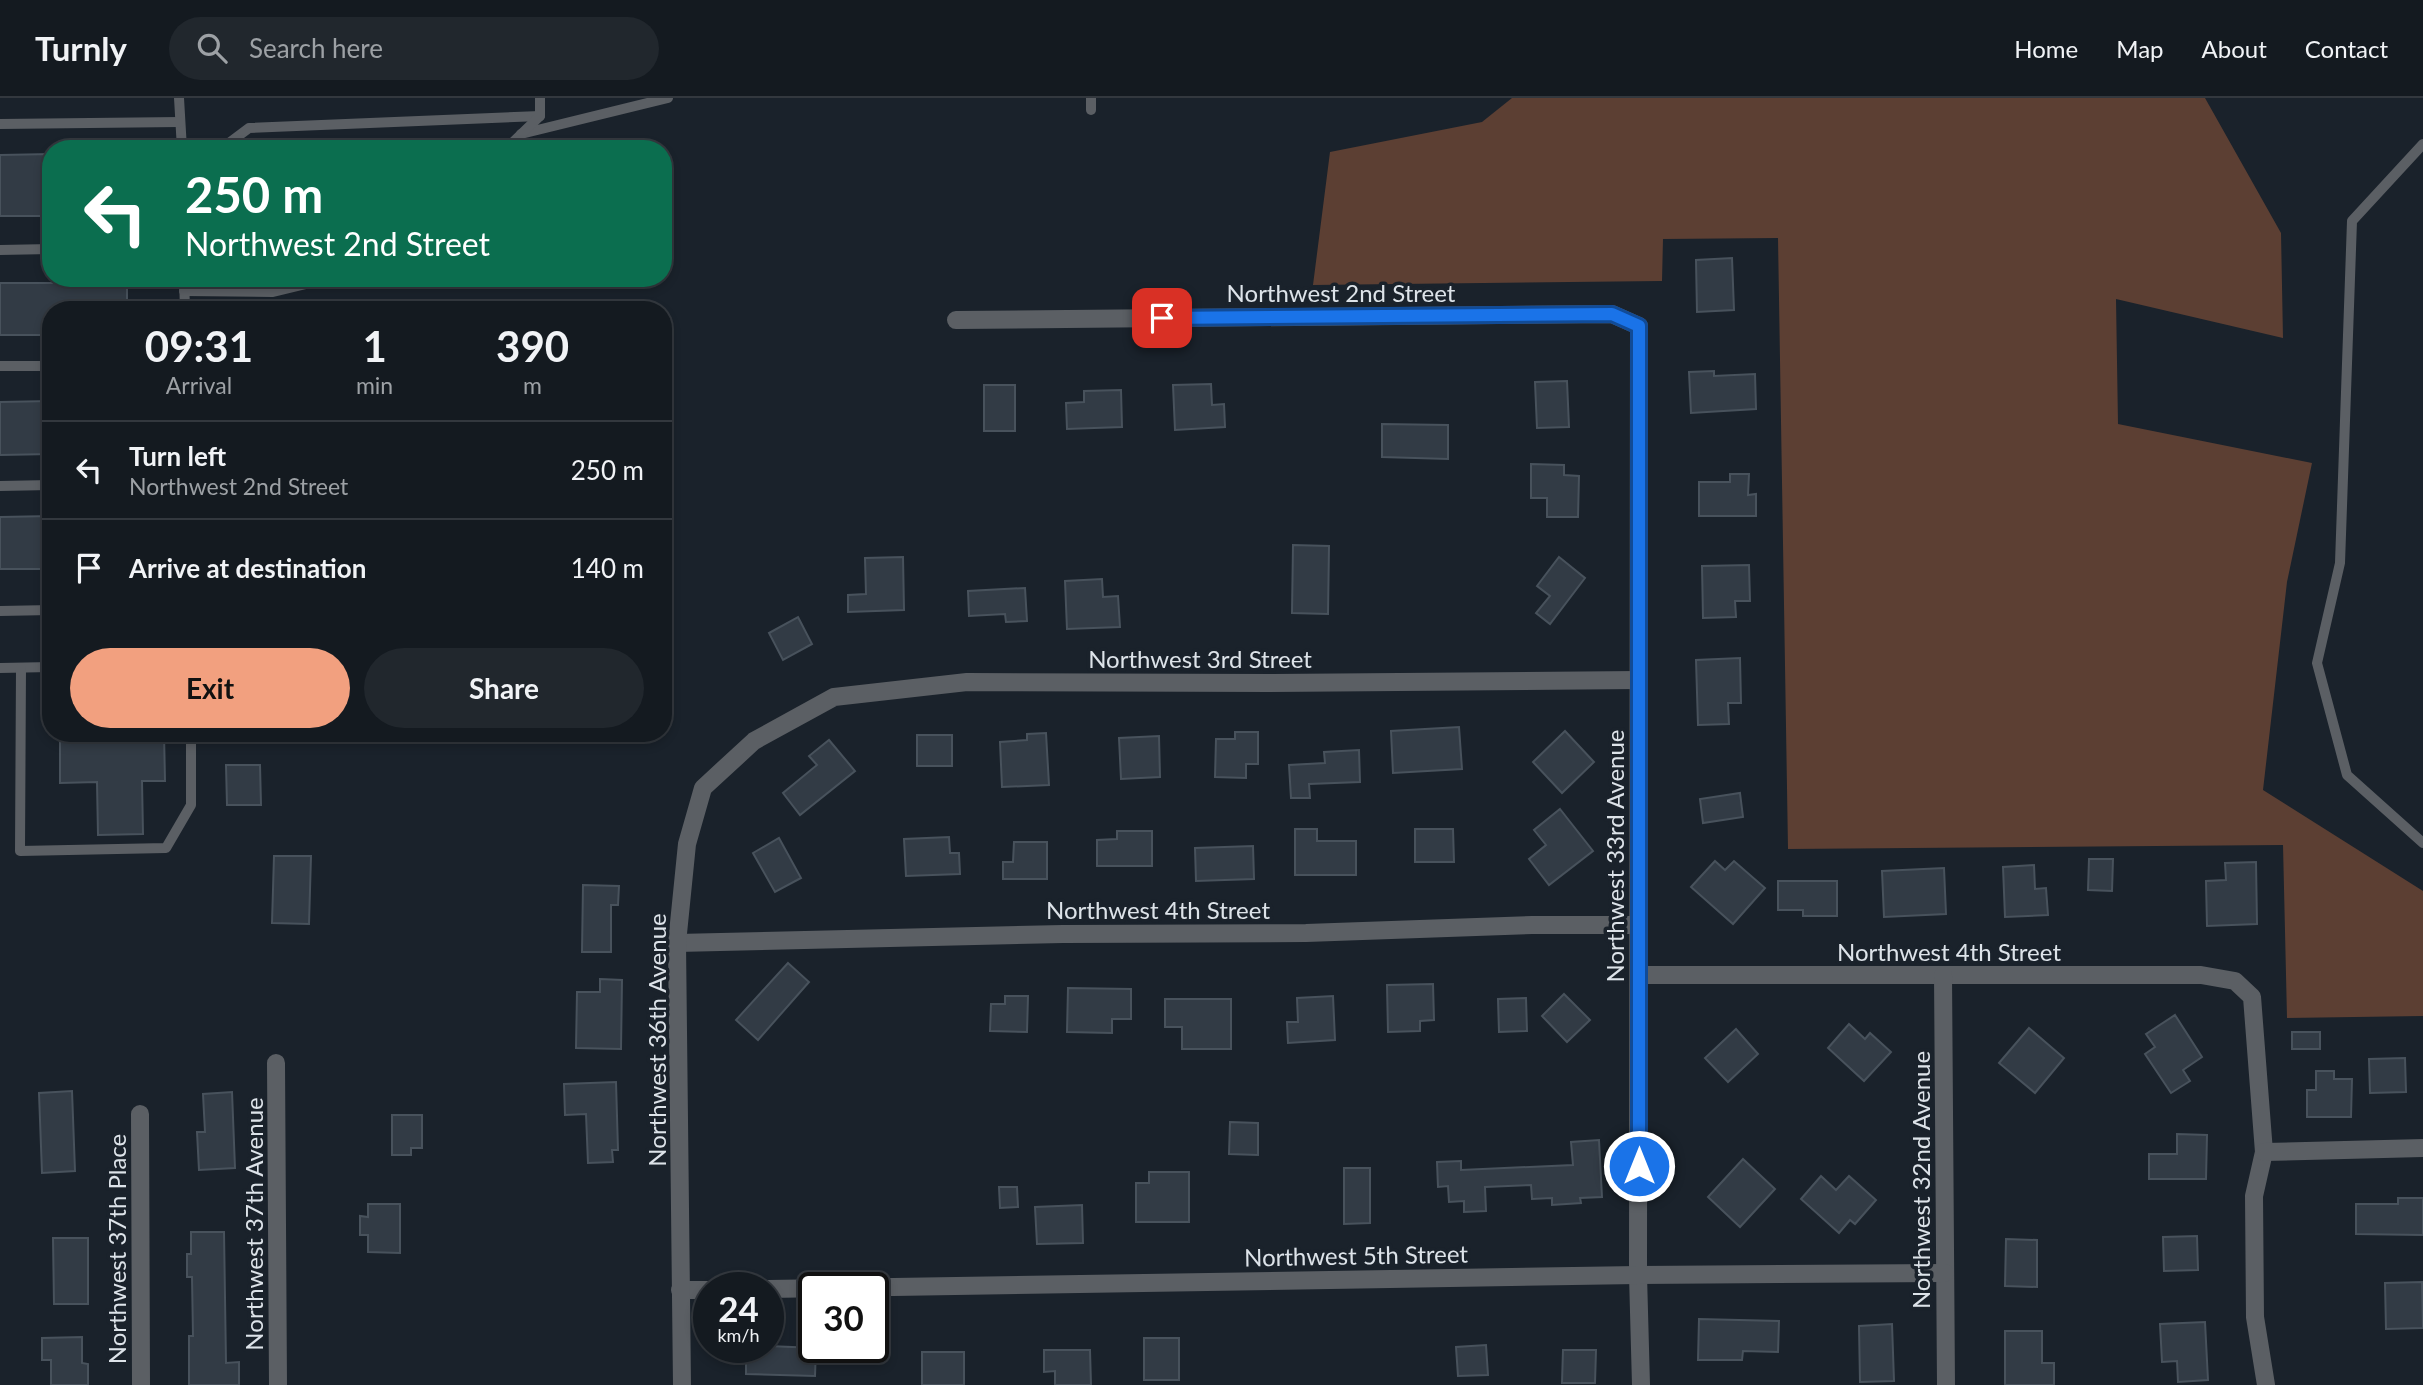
<!DOCTYPE html>
<style>
:root{--surface:#141a20;--page:#21272d;--text:#f1f3f6;--muted:#9da1a5;--line:#33383e;--accent:#f2a07f}
body{margin:0;font-family:Lato,sans-serif;background:var(--page);color:var(--text);height:100vh;display:flex;flex-direction:column;font-size:26px;white-space:nowrap}
*{box-sizing:border-box;margin:0}
p{font-size:23px;color:var(--muted)}
.icon{flex:none;width:38px;height:38px;fill:none;stroke:currentColor;stroke-width:2;stroke-linecap:round;stroke-linejoin:round}
.map{position:relative;flex:1;overflow:hidden}
.details{position:absolute;left:42px;top:203px;width:630px;height:441px;display:flex;flex-direction:column;background:var(--surface);border-radius:28px;box-shadow:0 4px 10px #0003,0 0 0 2px var(--line)}
.details>*{flex:none}
.banner{position:absolute;left:42px;top:42px;width:630px;height:147px;border-radius:28px;box-shadow:0 4px 10px #0003,0 0 0 2px var(--line);background:#0b6e4f;color:#fff;overflow:hidden}
.speed{position:absolute;left:693px;top:1174px;display:flex;gap:14px;font-size:35px;font-weight:700;text-align:center}
.speed>*{display:grid;place-content:center;width:91px;height:91px;border-radius:50%;background:var(--surface);box-shadow:0 4px 10px #0003,0 0 0 2px var(--line);line-height:1}
.speed small{font-size:18px;font-weight:400}
.speed .limit{border:4px solid #111;border-radius:10px;background:#fff;color:#111}
.pin{position:absolute;display:grid;place-items:center;width:60px;height:60px;color:#fff;margin:-30px;border-radius:14px;box-shadow:0 4px 10px #0006}
.me{position:absolute;width:77px;margin:-38px;rotate:0deg;stroke-linejoin:round;filter:drop-shadow(0 0 5px #0008)}
.turn{display:flex;align-items:center;gap:24px;height:147px;padding:0 28px;font-size:32px}
.turn .icon{width:91px;height:91px;stroke-width:2.5}
.turn b{display:block;font-size:49px;line-height:60px}
.eta{display:flex;justify-content:space-evenly;align-items:center;height:119px;text-align:center}
.eta b{font-size:42px;font-weight:700;line-height:49px}
.button{display:flex;gap:14px;margin-top:auto;padding:14px 28px}
.button a{flex:1;height:80px;border-radius:42px;background:var(--accent);color:#111;font-size:28px;font-weight:700;line-height:80px;text-align:center}
.button a+a{background:var(--page);color:var(--text)}
ul{padding:0;list-style:none}
li{display:flex;align-items:center;gap:21px;height:98px;padding:0 28px;border-top:2px solid var(--line)}
li div{flex:1}
li b{display:block;font-size:26px}
li em{font-style:normal}
header{display:flex;align-items:center;gap:42px;box-sizing:border-box;height:98px;padding:0 35px;background:var(--surface);border-bottom:2px solid var(--line)}
header strong{font-size:33px}
nav{display:flex;gap:38px;margin-inline-start:auto;font-size:24px}
.search{width:490px;height:63px;background:var(--page);display:flex;align-items:center;gap:18px;box-sizing:border-box;padding:0 24px;border-radius:38px;color:var(--muted);font-size:26px}
.map>svg:first-child{display:block}
.green{fill:#5c3f33}
.building{fill:#323b45;stroke:#48525c;stroke-width:2}
.lines{fill:none;stroke-linecap:round;stroke-linejoin:round}
.service{stroke:#5b5f64;stroke-width:10}
.minor{stroke:#5b5f64;stroke-width:18}
.route-casing{stroke:#114b97;stroke-width:18}
.route{stroke:#1a73e8;stroke-width:12}
.labels{text-anchor:middle;dominant-baseline:central;stroke-width:7;stroke-linejoin:round;paint-order:stroke}
.street-label{font-size:24px;fill:#dde3e9;stroke:#1a222b}
</style>
<header>
<strong>Turnly</strong>
<div class="search"><svg class="icon" aria-label="search" viewBox="0 0 24 24"><circle cx="10" cy="10" r="6"/><path d="M15 15l6 6"/></svg>Search here</div>
<nav><a>Home</a><a>Map</a><a>About</a><a>Contact</a></nav>
</header>
<div class="map">
<svg width="2423" height="1287" viewBox="0 0 2423 1287">
<rect width="100%" height="100%" fill="#1a222b"/>
<polygon class="green" points="1512,0 2205,0 2281,135 2283,240 2116,201 2118,326 2312,365 2287,484 2263,692 2423,793 2423,918 2287,920 2283,747 1788,751 1778,140 1663,141 1662,183 1313,187 1330,54 1482,24"/>
<g class="building">
<polygon points="51,56 51,118 0,118 0,57"/>
<polygon points="1732,160 1734,212 1697,214 1696,162"/>
<polygon points="0,185 127,185 127,212 51,212 51,237 0,237"/>
<polygon points="1714,273 1714,278 1755,276 1756,311 1691,315 1689,274"/>
<polygon points="1567,283 1569,329 1537,330 1535,284"/>
<polygon points="1211,286 1212,307 1224,306 1225,329 1175,332 1173,287"/>
<rect x="984" y="287" width="31" height="46"/>
<polygon points="1121,292 1122,329 1067,331 1066,305 1084,304 1084,293"/>
<polygon points="51,303 51,356 0,357 0,304"/>
<polygon points="1382,326 1448,327 1448,361 1382,359"/>
<polygon points="1531,366 1564,367 1564,377 1579,378 1578,419 1547,419 1547,400 1531,400"/>
<polygon points="1730,376 1749,376 1748,397 1756,396 1756,418 1699,418 1699,384 1730,384"/>
<polygon points="51,418 51,471 0,471 0,419"/>
<polygon points="1293,447 1329,448 1328,516 1292,515"/>
<polygon points="903,459 904,512 848,514 848,497 866,496 865,460"/>
<polygon points="1559,459 1585,480 1550,526 1536,515 1550,498 1537,488"/>
<polygon points="1749,467 1750,503 1735,503 1736,519 1703,520 1702,468"/>
<polygon points="1102,481 1103,499 1118,498 1120,529 1067,531 1065,483"/>
<polygon points="1025,490 1027,523 1006,524 1005,516 969,518 968,493"/>
<polygon points="798,519 812,546 783,562 769,535"/>
<polygon points="1740,560 1741,605 1728,605 1729,626 1698,627 1696,562"/>
<polygon points="1459,629 1462,671 1393,675 1391,633"/>
<polygon points="1565,633 1594,664 1562,695 1533,664"/>
<polygon points="1235,634 1258,634 1258,666 1246,666 1246,680 1215,679 1216,641 1235,641"/>
<polygon points="60,635 164,635 165,683 142,683 143,736 98,737 97,684 60,685"/>
<polygon points="1046,635 1049,687 1002,689 1000,644 1027,642 1027,636"/>
<rect x="917" y="637" width="35" height="31"/>
<polygon points="1159,638 1160,679 1121,681 1119,640"/>
<polygon points="829,642 855,673 800,717 783,695 817,667 809,658"/>
<polygon points="1359,652 1360,684 1309,686 1310,700 1291,700 1289,667 1325,665 1324,654"/>
<polygon points="226,667 260,667 261,707 227,707"/>
<polygon points="1740,695 1743,719 1703,725 1700,701"/>
<polygon points="1560,711 1593,753 1549,787 1529,761 1546,747 1534,732"/>
<polygon points="1295,731 1317,731 1317,743 1356,743 1356,777 1295,777"/>
<polygon points="1415,731 1453,731 1454,764 1415,764"/>
<polygon points="1117,733 1152,733 1152,768 1097,768 1097,742 1117,741"/>
<polygon points="949,739 950,755 959,755 960,776 906,778 904,741"/>
<polygon points="779,740 801,780 775,794 753,755"/>
<polygon points="1014,744 1047,744 1047,781 1003,781 1003,764 1013,764"/>
<polygon points="1253,748 1254,781 1196,783 1195,750"/>
<polygon points="274,758 311,758 309,826 272,825"/>
<polygon points="2089,761 2113,761 2112,793 2088,792"/>
<polygon points="1715,763 1725,772 1734,763 1765,790 1733,826 1691,789"/>
<polygon points="2256,764 2257,826 2207,828 2206,783 2226,782 2225,765"/>
<polygon points="2034,767 2035,791 2046,790 2048,817 2005,819 2003,769"/>
<polygon points="1944,770 1946,816 1884,819 1882,773"/>
<polygon points="1778,783 1837,783 1837,818 1803,818 1803,812 1778,812"/>
<polygon points="583,787 619,788 618,807 611,807 611,854 582,854"/>
<polygon points="788,865 809,884 758,942 736,922"/>
<polygon points="600,881 622,882 621,951 576,950 577,894 600,894"/>
<polygon points="1433,886 1434,922 1420,923 1420,933 1388,934 1387,887"/>
<polygon points="1068,890 1131,891 1131,921 1112,921 1112,935 1067,934"/>
<polygon points="1564,896 1590,922 1567,944 1542,918"/>
<polygon points="1005,898 1028,898 1027,934 990,933 991,906 1005,906"/>
<polygon points="1333,898 1335,942 1288,945 1287,924 1298,924 1297,900"/>
<polygon points="1526,900 1527,933 1499,934 1498,901"/>
<polygon points="1165,901 1231,901 1231,951 1182,951 1182,929 1165,929"/>
<polygon points="2175,917 2202,959 2183,972 2190,983 2171,995 2145,956 2155,949 2146,936"/>
<polygon points="1849,926 1865,941 1870,935 1891,954 1864,983 1828,950"/>
<polygon points="2029,930 2064,960 2035,995 1999,965"/>
<polygon points="1736,931 1758,956 1728,984 1705,960"/>
<rect x="2292" y="934" width="28" height="17"/>
<polygon points="2405,960 2406,994 2370,995 2369,961"/>
<polygon points="2316,973 2334,973 2334,981 2352,981 2351,1019 2307,1019 2307,992 2316,992"/>
<polygon points="616,984 618,1052 612,1052 613,1064 588,1065 586,1016 565,1017 564,986"/>
<polygon points="72,993 75,1073 42,1075 39,995"/>
<polygon points="232,994 235,1070 199,1072 197,1034 205,1034 203,996"/>
<polygon points="392,1017 422,1017 422,1050 411,1050 411,1057 392,1057"/>
<polygon points="1230,1024 1258,1025 1258,1057 1229,1056"/>
<polygon points="2177,1036 2207,1037 2206,1081 2149,1081 2149,1056 2177,1056"/>
<polygon points="1599,1042 1602,1099 1580,1100 1581,1105 1552,1107 1552,1100 1532,1101 1531,1087 1485,1089 1486,1113 1464,1114 1464,1103 1449,1104 1448,1088 1438,1089 1437,1064 1461,1063 1461,1072 1573,1067 1571,1044"/>
<polygon points="1743,1061 1775,1091 1740,1129 1708,1099"/>
<polygon points="1344,1070 1370,1070 1370,1125 1344,1126"/>
<polygon points="1149,1074 1189,1074 1189,1124 1136,1124 1136,1085 1149,1085"/>
<polygon points="1821,1078 1836,1092 1849,1078 1876,1102 1855,1126 1850,1122 1839,1135 1801,1101"/>
<polygon points="999,1089 1017,1089 1018,1109 1000,1110"/>
<polygon points="2398,1100 2423,1100 2423,1137 2356,1136 2356,1106 2398,1106"/>
<polygon points="368,1106 400,1106 400,1155 368,1154 368,1137 360,1137 360,1118 368,1119"/>
<polygon points="1082,1107 1083,1145 1037,1146 1035,1109"/>
<polygon points="191,1134 224,1134 226,1265 239,1264 239,1287 189,1287 189,1238 193,1238 192,1179 187,1179 187,1156 191,1156"/>
<polygon points="2197,1138 2198,1172 2164,1173 2163,1139"/>
<polygon points="53,1140 88,1140 88,1206 54,1206"/>
<polygon points="2006,1141 2037,1142 2037,1189 2005,1188"/>
<polygon points="2422,1184 2423,1230 2386,1231 2385,1185"/>
<polygon points="1699,1221 1779,1223 1778,1254 1743,1253 1742,1262 1698,1262"/>
<polygon points="2205,1224 2208,1282 2178,1284 2177,1263 2162,1264 2160,1226"/>
<polygon points="1892,1226 1894,1283 1860,1284 1859,1228"/>
<polygon points="2005,1233 2042,1233 2042,1265 2054,1265 2054,1287 2005,1287"/>
<polygon points="82,1239 82,1265 88,1266 88,1287 51,1287 51,1262 42,1262 42,1240"/>
<rect x="1144" y="1240" width="35" height="42"/>
<polygon points="1486,1247 1488,1277 1458,1278 1456,1249"/>
<polygon points="768,1248 816,1250 815,1278 746,1276 746,1250 768,1250"/>
<polygon points="1044,1252 1090,1252 1091,1287 1055,1287 1055,1273 1044,1274"/>
<polygon points="1563,1252 1596,1252 1595,1285 1562,1285"/>
<rect x="922" y="1254" width="42" height="33"/>
</g>
<g class="lines">
<g class="service">
<polyline points="179,0 182,51"/>
<polyline points="1091,0 1091,12"/>
<polyline points="0,26 180,24"/>
<polyline points="521,36 668,0"/>
<polyline points="2423,46 2352,123 2340,465 2317,565 2347,677 2423,745"/>
<polyline points="221,51 249,30 540,18"/>
<polyline points="506,51 540,18 540,0"/>
<polyline points="0,152 51,151"/>
<polyline points="184,180 185,212"/>
<polyline points="184,193 273,194 331,180"/>
<polyline points="0,268 51,268"/>
<polyline points="0,388 51,387"/>
<polyline points="0,513 51,512"/>
<polyline points="0,570 51,569"/>
<polyline points="21,570 20,753 166,750 191,707 191,635"/>
</g>
<g class="minor">
<polyline points="956,222 1612,216 1639,228 1638,1177 1641,1287"/>
<polyline points="677,845 1063,836 1306,835 1532,827 1639,827"/>
<polyline points="1639,877 2201,877 2235,883 2252,899 2264,1054 2254,1098 2255,1219 2266,1287"/>
<polyline points="1943,877 1946,1287"/>
<polyline points="276,965 278,1287"/>
<polyline points="140,1016 141,1287"/>
<polyline points="2264,1054 2423,1050"/>
<polyline points="768,1191 1638,1177 1945,1175"/>
<polyline points="680,1192 709,1192"/>
<polyline points="682,1287 677,845 687,746 703,690 754,643 834,599 967,584 1272,585 1638,582"/>
</g>
</g>
<g class="lines">
<defs>
<polyline id="route" points="1162,220 1612,216 1639,228 1639,1068"/>
</defs>
<use href="#route" class="route-casing"/>
<use href="#route" class="route"/>
</g>
<g class="labels">
<g class="street-label">
<text x="1341" y="194">Northwest 2nd Street</text>
<text x="1200" y="560">Northwest 3rd Street</text>
<text transform="translate(1614 758) rotate(-90)">Northwest 33rd Avenue</text>
<text x="1158" y="811">Northwest 4th Street</text>
<text x="1949" y="853">Northwest 4th Street</text>
<text transform="translate(656 942) rotate(-90)">Northwest 36th Avenue</text>
<text transform="translate(1920 1082) rotate(-90)">Northwest 32nd Avenue</text>
<text transform="translate(253 1126) rotate(-90)">Northwest 37th Avenue</text>
<text transform="translate(116 1151) rotate(-90)">Northwest 37th Place</text>
<text transform="translate(1356 1157) rotate(-1)">Northwest 5th Street</text>
</g>
</g>
</svg>
<div class="speed"><div>24<small>km/h</small></div><div class="limit">30</div></div>
<div class="pin" style="left:1162px;top:220px;background:#d93025"><svg class="icon" aria-label="arrive" viewBox="0 0 24 24"><path d="M6 21V4h12l-3 4 3 4H6"/></svg></div>
<svg class="me" style="left:1639px;top:1068px" viewBox="-20 -20 40 40"><circle r="17" fill="#1a73e8" stroke="#fff" stroke-width="3"/><path d="M0-11L8 9 0 5-8 9z" fill="#fff"/></svg>
<div class="banner">
<div class="turn"><svg class="icon" aria-label="left" viewBox="0 0 24 24"><path d="M17 20v-9H6M10 6l-5 5 5 5"/></svg><div><b>250 m</b>Northwest 2nd Street</div></div>
</div>
<section class="details">
<div class="eta">
<div><b>09:31</b><p>Arrival</p></div>
<div><b>1</b><p>min</p></div>
<div><b>390</b><p>m</p></div>
</div>
<ul>
<li><svg class="icon" aria-label="left" viewBox="0 0 24 24"><path d="M17 20v-9H6M10 6l-5 5 5 5"/></svg><div><b>Turn left</b><p>Northwest 2nd Street</p></div><em>250 m</em></li>
<li><svg class="icon" aria-label="arrive" viewBox="0 0 24 24"><path d="M6 21V4h12l-3 4 3 4H6"/></svg><div><b>Arrive at destination</b></div><em>140 m</em></li>
</ul>
<div class="button"><a>Exit</a><a>Share</a></div>
</section>
</div>
